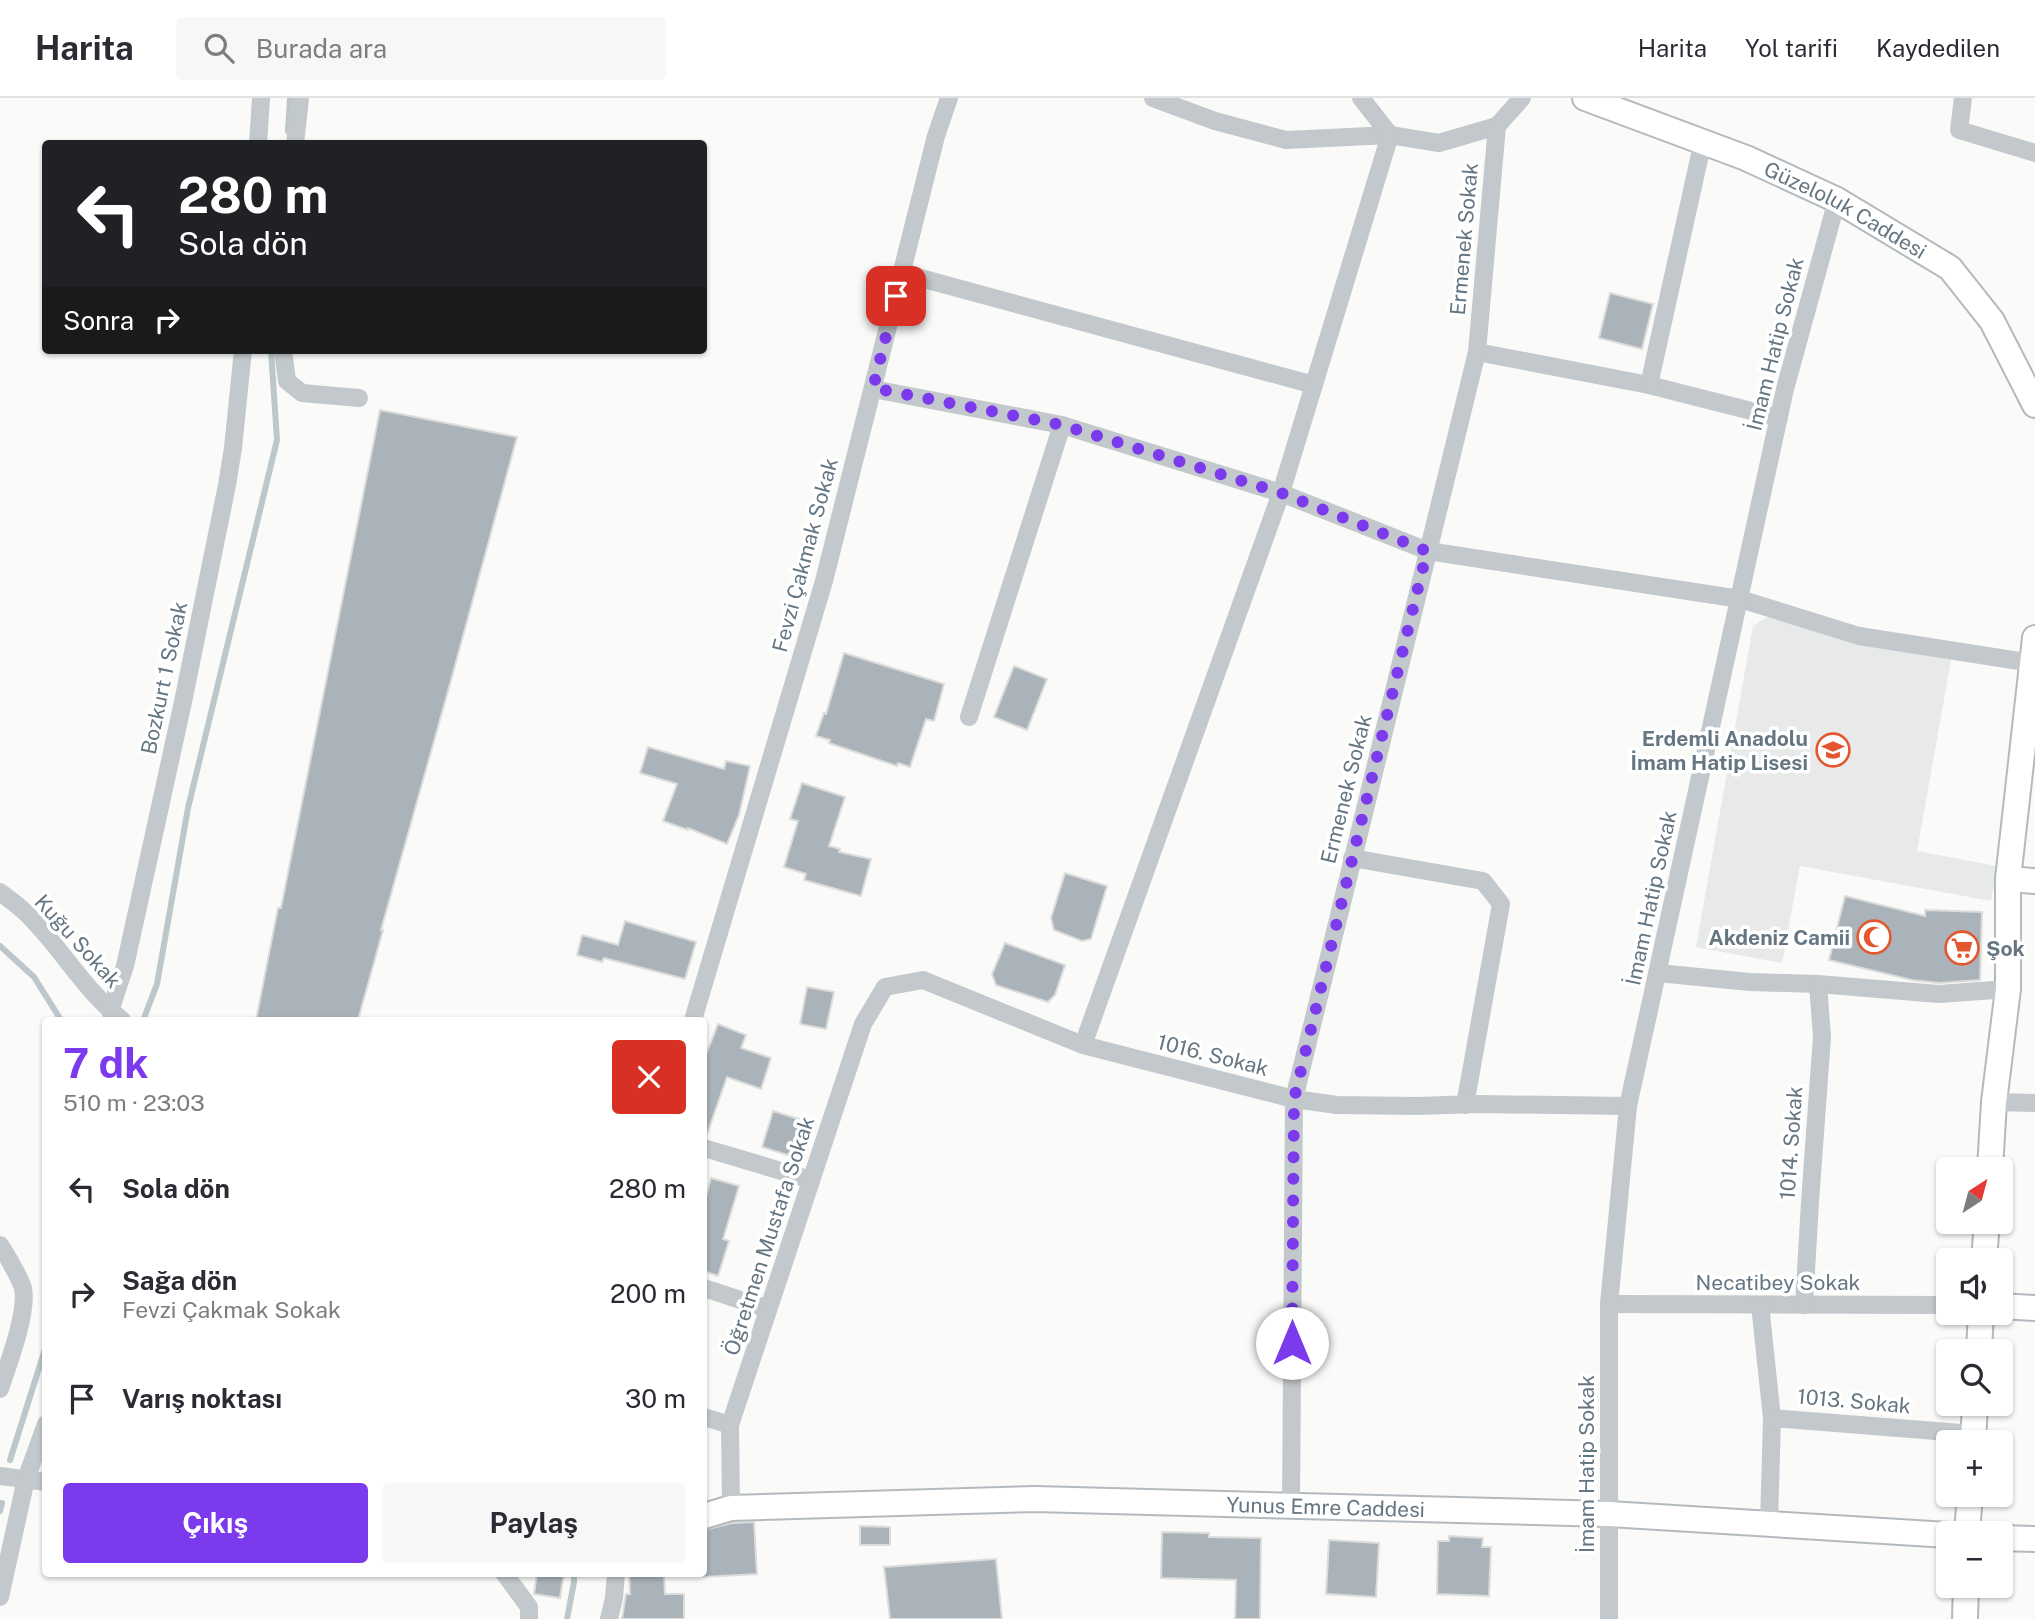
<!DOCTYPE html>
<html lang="tr">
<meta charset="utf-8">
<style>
:root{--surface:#fff;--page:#f7f7f7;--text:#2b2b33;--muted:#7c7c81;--line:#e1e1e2;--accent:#7c3aed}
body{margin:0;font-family:"Public Sans",sans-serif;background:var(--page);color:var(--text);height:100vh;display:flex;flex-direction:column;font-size:26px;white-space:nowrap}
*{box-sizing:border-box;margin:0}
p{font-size:23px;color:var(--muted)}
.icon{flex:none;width:38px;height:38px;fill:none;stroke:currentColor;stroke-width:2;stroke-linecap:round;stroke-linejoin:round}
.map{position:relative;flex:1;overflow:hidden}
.sheet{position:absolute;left:42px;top:919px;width:665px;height:560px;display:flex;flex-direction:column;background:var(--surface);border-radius:7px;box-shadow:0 2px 5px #0004}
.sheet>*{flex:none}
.hud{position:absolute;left:42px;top:42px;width:665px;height:214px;border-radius:7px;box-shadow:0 2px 5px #0004;background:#202124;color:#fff;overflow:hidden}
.needle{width:46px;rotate:36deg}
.fabs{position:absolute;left:1936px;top:1059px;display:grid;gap:14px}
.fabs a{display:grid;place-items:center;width:77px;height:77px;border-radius:7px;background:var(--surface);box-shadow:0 2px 5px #0004;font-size:35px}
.pin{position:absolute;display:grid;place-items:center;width:60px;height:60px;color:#fff;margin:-30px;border-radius:14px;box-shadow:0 4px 10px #0006}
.me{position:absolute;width:77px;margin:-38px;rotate:0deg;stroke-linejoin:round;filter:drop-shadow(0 0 5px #0008)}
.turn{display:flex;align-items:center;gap:24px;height:147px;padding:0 21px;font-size:32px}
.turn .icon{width:91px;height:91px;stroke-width:2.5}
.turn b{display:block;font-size:49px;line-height:60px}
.then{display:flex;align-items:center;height:66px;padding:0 21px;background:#0003;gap:14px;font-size:26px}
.round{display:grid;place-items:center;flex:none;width:74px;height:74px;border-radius:7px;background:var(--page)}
.head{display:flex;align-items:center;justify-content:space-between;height:119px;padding:0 21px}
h1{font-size:42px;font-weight:700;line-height:52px;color:var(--accent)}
.primary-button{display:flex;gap:14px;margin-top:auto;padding:14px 21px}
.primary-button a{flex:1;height:80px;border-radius:7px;background:var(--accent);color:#fff;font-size:28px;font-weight:700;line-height:80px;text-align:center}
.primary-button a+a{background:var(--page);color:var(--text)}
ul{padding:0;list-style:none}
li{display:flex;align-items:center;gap:21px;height:105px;padding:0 21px}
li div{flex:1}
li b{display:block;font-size:26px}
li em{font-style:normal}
header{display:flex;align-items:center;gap:42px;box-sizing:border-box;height:98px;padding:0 35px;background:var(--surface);border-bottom:2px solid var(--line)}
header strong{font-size:33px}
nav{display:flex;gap:38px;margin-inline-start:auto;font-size:24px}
.search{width:490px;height:63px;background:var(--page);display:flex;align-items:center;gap:18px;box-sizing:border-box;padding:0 24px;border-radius:7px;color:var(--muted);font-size:26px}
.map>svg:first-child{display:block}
.built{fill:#e8e9e9}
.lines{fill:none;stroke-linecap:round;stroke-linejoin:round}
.stream{stroke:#bbc7cb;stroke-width:6}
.building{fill:#aab3b9;stroke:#dcdcda;stroke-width:2}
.secondary-casing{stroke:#b3babf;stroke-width:28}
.street{stroke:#c3c8cc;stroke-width:18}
.secondary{stroke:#fff;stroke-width:24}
.route{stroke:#7c3aed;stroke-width:12;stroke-dasharray:0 21.6}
.labels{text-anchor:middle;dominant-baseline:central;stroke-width:7;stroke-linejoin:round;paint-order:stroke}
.street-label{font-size:21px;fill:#657683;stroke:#fff}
.poi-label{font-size:21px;font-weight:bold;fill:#657683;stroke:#fff;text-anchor:end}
</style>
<header>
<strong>Harita</strong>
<div class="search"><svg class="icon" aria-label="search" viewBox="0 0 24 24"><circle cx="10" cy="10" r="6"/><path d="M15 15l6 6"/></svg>Burada ara</div>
<nav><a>Harita</a><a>Yol tarifi</a><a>Kaydedilen</a></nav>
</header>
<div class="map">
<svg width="2035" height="1521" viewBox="0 0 2035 1521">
<rect width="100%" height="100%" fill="#fafaf8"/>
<polygon class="built" points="1769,518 1953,551 1917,753 1997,768 1991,803 1800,768 1782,865 1696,849 1753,528"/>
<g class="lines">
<g class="stream">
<polyline points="288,33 290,0"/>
<polyline points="0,848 34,879 61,922"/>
<polyline points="144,920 157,886 188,710 277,342 271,252"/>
<polyline points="10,1362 46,1248"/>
<polyline points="0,1413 2,1405"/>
<polyline points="567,1521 574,1484 574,1475"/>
</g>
</g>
<g class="building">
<polygon points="1610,195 1653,206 1642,251 1599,240"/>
<polygon points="380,312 517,339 450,586 381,832 383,832 358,922 256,922 278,810 281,810"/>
<polygon points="844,555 944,586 934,623 926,621 910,669 898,665 897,668 829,645 830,642 816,638 824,615 826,616"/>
<polygon points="1014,568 1047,581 1027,632 994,619"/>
<polygon points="648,649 724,671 726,663 750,668 739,717 727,746 688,730 688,732 663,723 677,686 640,675"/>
<polygon points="802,685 845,699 829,748 840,751 839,754 871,761 861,798 804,782 806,776 784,769 798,723 790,721"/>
<polygon points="1065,775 1107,788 1091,841 1082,843 1054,832 1051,820"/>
<polygon points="1845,798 1925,818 1925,812 1982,814 1980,882 1939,885 1912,882 1829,862"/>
<polygon points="625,823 696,844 685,881 604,860 602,864 577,857 582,837 618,847"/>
<polygon points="1005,845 1065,867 1055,897 1048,904 996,887 992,876"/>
<polygon points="807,889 834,894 826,931 800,926"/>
<polygon points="718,926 746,937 741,950 771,960 761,991 727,979 706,1039 704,1039 704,962"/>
<polygon points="773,1013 802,1022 791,1058 762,1049"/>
<polygon points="711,1080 739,1088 723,1141 729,1143 718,1178 704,1173 704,1107"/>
<polygon points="754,1424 757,1476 704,1479 704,1432 732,1425"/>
<polygon points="860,1428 890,1429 890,1447 860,1447"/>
<polygon points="1162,1434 1209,1435 1209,1439 1261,1440 1260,1521 1235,1521 1236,1482 1161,1480"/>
<polygon points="1449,1438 1483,1440 1482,1449 1491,1449 1489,1498 1437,1496 1438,1443 1449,1443"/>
<polygon points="1329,1442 1379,1445 1376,1499 1326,1496"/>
<polygon points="996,1461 1002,1521 890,1521 884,1469"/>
<polygon points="537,1475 564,1475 560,1500 534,1496"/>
<polygon points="629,1475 664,1475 665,1496 684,1496 684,1521 622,1521 626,1496 630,1496"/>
</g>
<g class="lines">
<defs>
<g id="secondary">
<path id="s1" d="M1585 0 1746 60 1837 102 1950 170 1992 223 2035 307"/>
<polyline points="2008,781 2035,783"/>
<polyline points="1990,1071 1994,1004 2008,891 2008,781 2035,540"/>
<polyline points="1984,1162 1987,1124"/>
<polyline points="2000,1208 2035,1210"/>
<polyline points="1979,1253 1981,1214"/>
<polyline points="1973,1344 1975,1306"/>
<path id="s2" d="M704 1418 731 1410 1035 1401 1609 1416 1948 1437"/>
<polyline points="1967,1435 1970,1396"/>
<polyline points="2000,1440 2035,1441"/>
<polyline points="1965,1521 1966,1488"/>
</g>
</defs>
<use href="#secondary" class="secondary-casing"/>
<g class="street">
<polyline points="1153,0 1215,23 1286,42 1390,37 1439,45 1497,28"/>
<polyline points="1963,0 1959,32 2035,55"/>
<polyline points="258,46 261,0"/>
<polyline points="295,46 300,0"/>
<polyline points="902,175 1314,287"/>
<polyline points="283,252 287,283 302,295 359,300"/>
<polyline points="1477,254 1649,287 1779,320"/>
<polyline points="1649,287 1703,43"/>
<polyline points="873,291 1062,327 1281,395 1428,453 1740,501 1859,538 2032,565"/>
<polyline points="969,619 1062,327"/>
<polyline points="1352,760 1483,783 1501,806 1465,1007"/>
<path d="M0 794C9 801 18 807 26 815 61 849 83 891 122 922"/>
<polyline points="1658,875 1750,884 1818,886 1939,896 2008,891"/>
<polyline points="110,913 125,868 138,809 183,604 227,387 233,350 243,252"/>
<polyline points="693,922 824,483 936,38 949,0"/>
<polyline points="1083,947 1281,395 1390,37 1361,0"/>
<polyline points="1994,1004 2035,1005"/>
<polyline points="704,1050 811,1082"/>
<path d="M0 1147C6 1156 20 1180 23 1190 28 1215 8 1266 0 1291"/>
<polyline points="704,1190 768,1211"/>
<polyline points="1609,1206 1948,1207"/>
<polyline points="1760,1207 1772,1320 1769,1426"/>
<polyline points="1804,1207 1810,1104 1822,939 1818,886"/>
<polyline points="704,1319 730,1327"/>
<polyline points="1772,1320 1974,1336"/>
<polyline points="0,1378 46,1384"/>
<polyline points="1291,1407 1294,1001 1477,254 1497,28 1522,0"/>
<polyline points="731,1410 730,1327 863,926 885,889 923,882 1083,947 1294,1001 1337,1007 1417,1008 1477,1006 1628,1008"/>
<polyline points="504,1475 529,1509 529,1521"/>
<polyline points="0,1499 26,1381 46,1326"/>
<polyline points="609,1521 614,1500 616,1475"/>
<polyline points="1609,1521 1609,1206 1628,1008 1785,291 1837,102"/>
</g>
<use href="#secondary" class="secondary"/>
</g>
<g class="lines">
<polyline class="route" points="896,198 873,290 1062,327 1281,395 1427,453 1294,1001 1292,1245"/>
</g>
<defs>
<symbol id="school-ring" viewBox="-11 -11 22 22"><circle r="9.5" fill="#fff" stroke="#e4572e" stroke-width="1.5"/><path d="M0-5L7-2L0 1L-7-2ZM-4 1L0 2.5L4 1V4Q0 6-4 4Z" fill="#e4572e"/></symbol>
<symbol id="mosque-ring" viewBox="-11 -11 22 22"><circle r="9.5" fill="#fff" stroke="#e4572e" stroke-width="1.5"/><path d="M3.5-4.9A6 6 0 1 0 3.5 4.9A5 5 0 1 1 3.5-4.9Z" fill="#e4572e"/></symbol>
<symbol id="supermarket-ring" viewBox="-11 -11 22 22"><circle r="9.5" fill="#fff" stroke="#e4572e" stroke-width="1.5"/><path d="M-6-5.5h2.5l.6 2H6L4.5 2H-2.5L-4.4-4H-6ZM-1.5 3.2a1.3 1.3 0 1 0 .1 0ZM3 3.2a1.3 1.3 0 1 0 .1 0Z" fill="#e4572e"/></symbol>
</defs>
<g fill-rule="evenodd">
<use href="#school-ring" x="1814" y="633" width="38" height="38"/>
<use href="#mosque-ring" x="1855" y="820" width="38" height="38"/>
<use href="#supermarket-ring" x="1943" y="831" width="38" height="38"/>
</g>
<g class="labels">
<g class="street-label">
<text stroke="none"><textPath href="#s1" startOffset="284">Güzeloluk Caddesi</textPath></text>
<text transform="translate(1464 141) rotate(-85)">Ermenek Sokak</text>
<text transform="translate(1775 246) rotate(-76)">İmam Hatip Sokak</text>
<text transform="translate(805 457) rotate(-75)">Fevzi Çakmak Sokak</text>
<text transform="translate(164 580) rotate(-78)">Bozkurt 1 Sokak</text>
<text transform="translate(1346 691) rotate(-76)">Ermenek Sokak</text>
<text transform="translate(1651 800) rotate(-78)">İmam Hatip Sokak</text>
<text transform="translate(78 843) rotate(48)">Kuğu Sokak</text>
<text transform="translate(1213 957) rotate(14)">1016. Sokak</text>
<text transform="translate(1791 1045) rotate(-86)">1014. Sokak</text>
<text transform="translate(769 1138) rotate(-72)">Öğretmen Mustafa Sokak</text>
<text x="1778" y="1184">Necatibey Sokak</text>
<text transform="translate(1854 1303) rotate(5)">1013. Sokak</text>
<text transform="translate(1586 1366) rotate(-90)">İmam Hatip Sokak</text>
<text stroke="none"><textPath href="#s2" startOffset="623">Yunus Emre Caddesi</textPath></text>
</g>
<g class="poi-label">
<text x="1808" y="640">Erdemli Anadolu<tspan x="1808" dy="24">İmam Hatip Lisesi</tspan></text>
<text x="1850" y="839">Akdeniz Camii</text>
<text x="1986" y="850" text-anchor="start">Şok</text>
</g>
</g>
</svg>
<div class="fabs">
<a><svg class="needle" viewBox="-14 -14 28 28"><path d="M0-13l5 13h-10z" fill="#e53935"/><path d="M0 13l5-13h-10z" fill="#7c7c81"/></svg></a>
<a><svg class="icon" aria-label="sound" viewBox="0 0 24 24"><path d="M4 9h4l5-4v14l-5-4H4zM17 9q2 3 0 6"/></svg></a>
<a><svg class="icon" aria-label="search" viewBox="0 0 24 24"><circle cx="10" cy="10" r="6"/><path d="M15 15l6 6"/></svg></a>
<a>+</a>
<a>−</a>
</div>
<div class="pin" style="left:896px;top:198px;background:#d93025"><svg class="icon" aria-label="arrive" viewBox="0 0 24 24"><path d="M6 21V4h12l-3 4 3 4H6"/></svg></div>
<svg class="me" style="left:1292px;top:1245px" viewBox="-20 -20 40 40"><circle r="19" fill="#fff"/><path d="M0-13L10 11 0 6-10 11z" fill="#7c3aed"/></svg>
<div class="hud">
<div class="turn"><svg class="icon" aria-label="left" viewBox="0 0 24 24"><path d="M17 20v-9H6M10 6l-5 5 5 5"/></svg><div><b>280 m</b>Sola dön</div></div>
<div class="then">Sonra<svg class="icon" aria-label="right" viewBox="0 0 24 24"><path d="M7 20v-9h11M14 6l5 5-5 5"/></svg></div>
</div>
<section class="sheet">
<div class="head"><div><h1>7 dk</h1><p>510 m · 23:03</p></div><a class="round" style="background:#d93025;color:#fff"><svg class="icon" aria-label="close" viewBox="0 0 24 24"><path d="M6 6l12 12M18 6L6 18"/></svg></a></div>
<ul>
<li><svg class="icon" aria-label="left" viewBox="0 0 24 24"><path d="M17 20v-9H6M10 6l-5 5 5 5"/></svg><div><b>Sola dön</b></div><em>280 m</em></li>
<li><svg class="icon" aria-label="right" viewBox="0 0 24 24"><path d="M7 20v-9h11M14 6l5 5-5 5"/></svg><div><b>Sağa dön</b><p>Fevzi Çakmak Sokak</p></div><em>200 m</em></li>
<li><svg class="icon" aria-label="arrive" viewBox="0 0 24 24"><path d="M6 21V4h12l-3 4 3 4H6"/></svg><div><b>Varış noktası</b></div><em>30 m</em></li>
</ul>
<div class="primary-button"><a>Çıkış</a><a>Paylaş</a></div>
</section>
</div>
